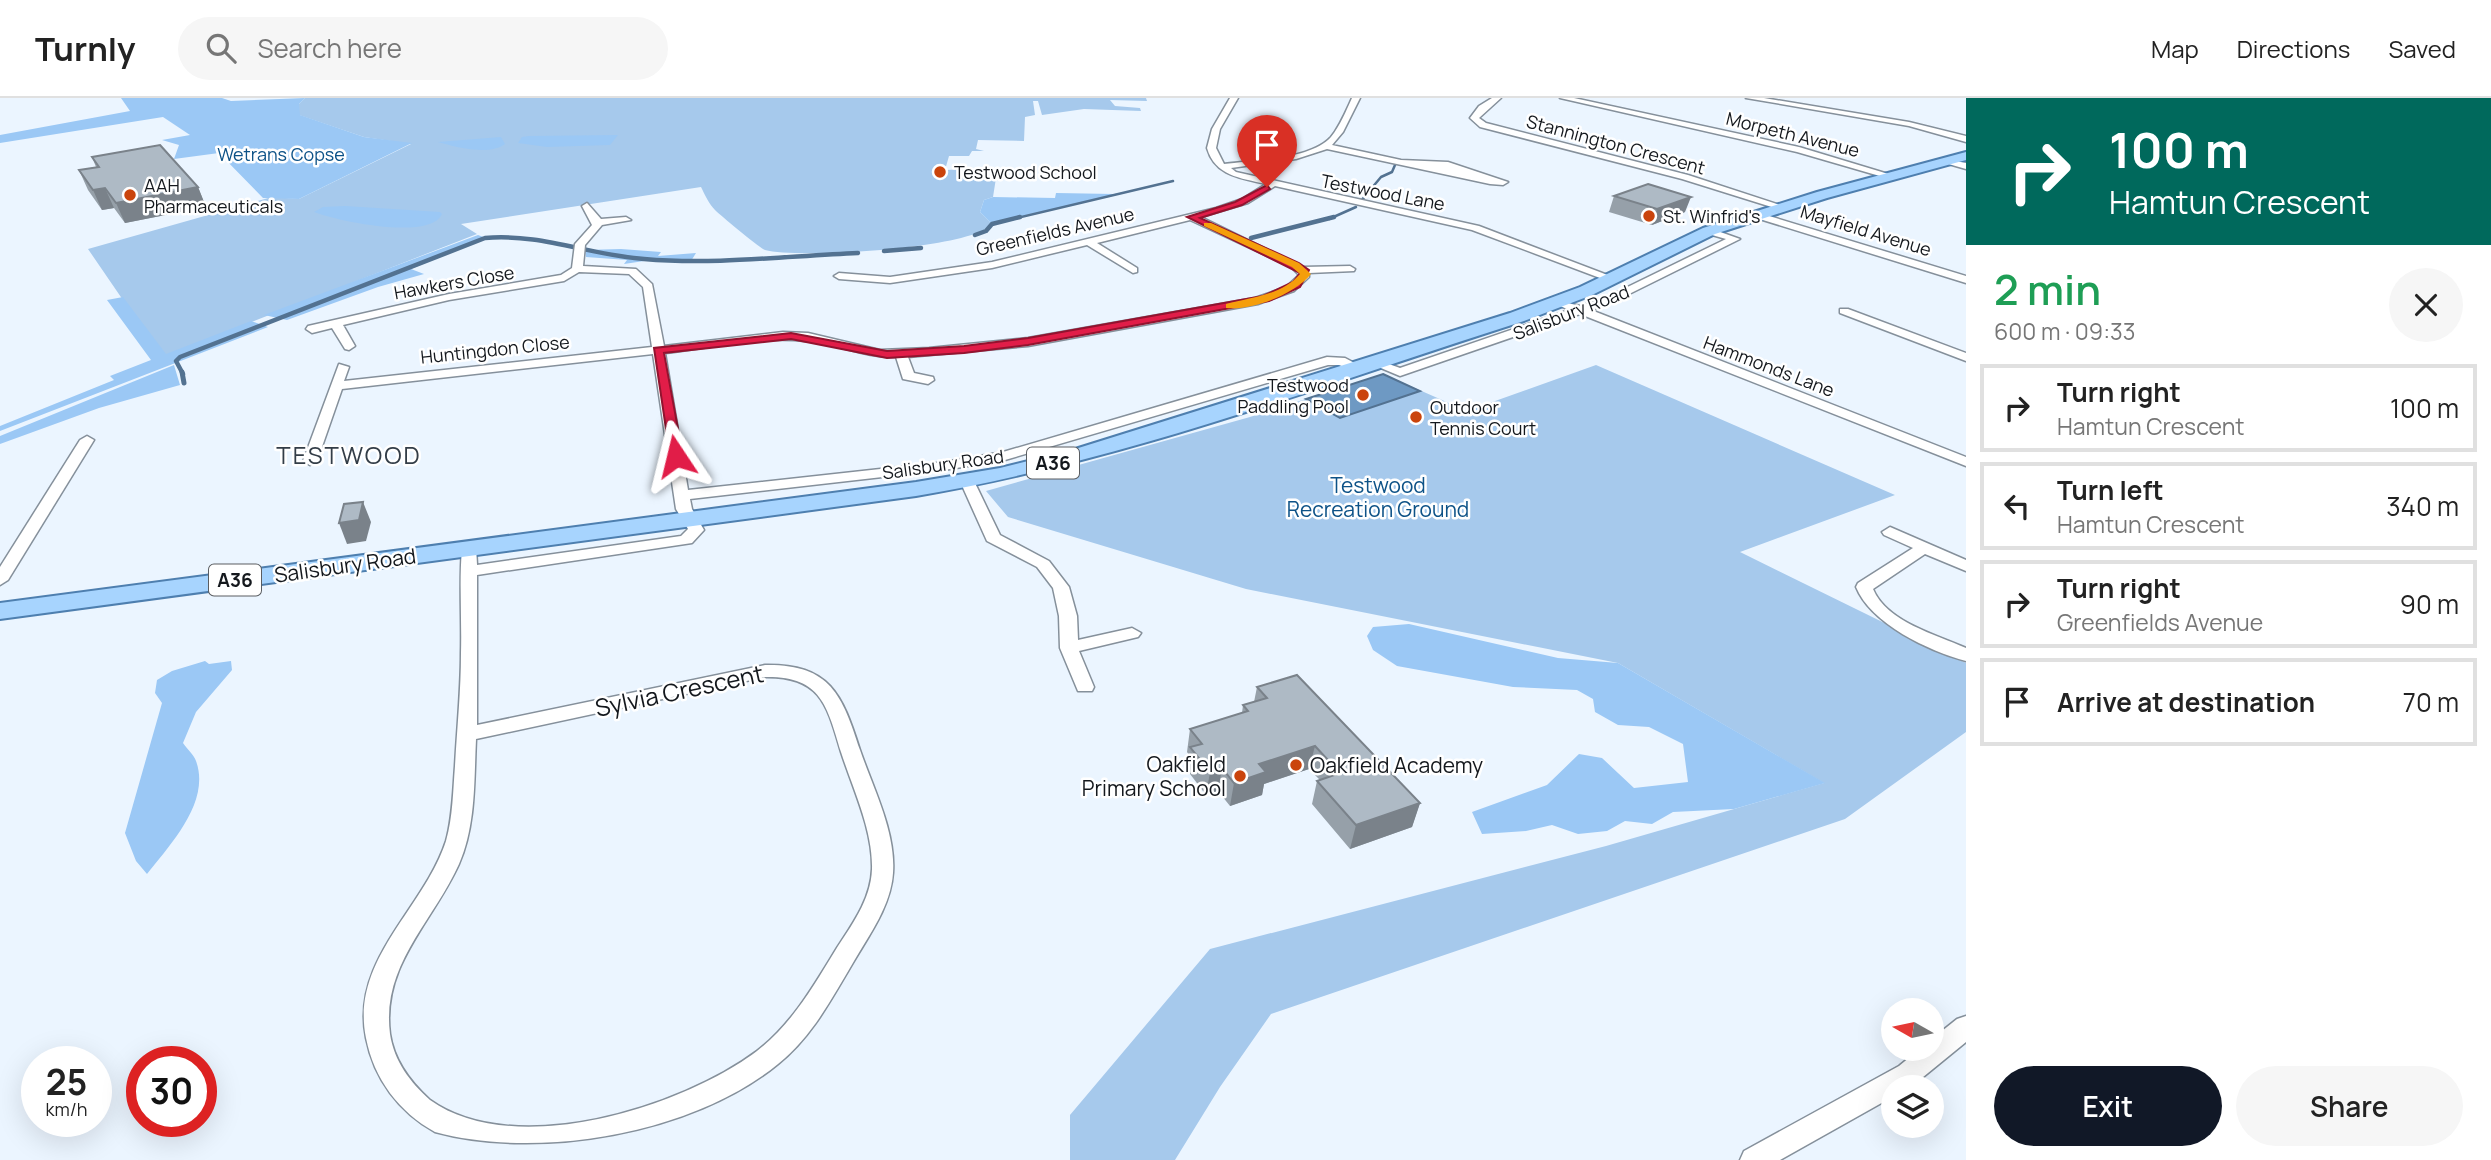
<!DOCTYPE html>
<meta charset="utf-8">
<style>
:root{--surface:#fff;--page:#f6f6f6;--text:#222;--muted:#767676;--line:#e0e0e0;--accent:#111827}
body{margin:0;font-family:Manrope,sans-serif;background:var(--page);color:var(--text);height:100vh;display:flex;flex-direction:column;font-size:26px;white-space:nowrap}
*{box-sizing:border-box;margin:0}
p{font-size:23px;color:var(--muted)}
.icon{flex:none;width:38px;height:38px;fill:none;stroke:currentColor;stroke-width:2;stroke-linecap:round;stroke-linejoin:round}
.map{position:relative;flex:1;overflow:hidden}
.drawer{display:flex;flex-direction:column;background:var(--surface);width:525px}
.drawer>*{flex:none}
.guide{background:#00695c;color:#fff;overflow:hidden}
.needle{width:46px;rotate:279deg}
.tools{position:absolute;left:1881px;top:900px;display:grid;gap:14px}
.tools a{display:grid;place-items:center;width:63px;height:63px;border-radius:50%;background:var(--surface);box-shadow:0 7px 28px #0002;font-size:35px}
.speed{position:absolute;left:21px;top:948px;display:flex;gap:14px;font-size:35px;font-weight:700;text-align:center}
.speed>*{display:grid;place-content:center;width:91px;height:91px;border-radius:50%;background:var(--surface);box-shadow:0 7px 28px #0002;line-height:1}
.speed small{font-size:18px;font-weight:400}
.speed .limit{border:10px solid #d22;background:#fff;color:#111}
.pin{position:absolute;display:grid;place-items:center;width:60px;height:60px;color:#fff;margin:-72px -30px;border-radius:50% 50% 50% 0;rotate:-45deg;box-shadow:0 0 7px #0007}
.pin .icon{rotate:45deg}
.me{position:absolute;width:77px;margin:-38px;rotate:350deg;stroke-linejoin:round;filter:drop-shadow(0 0 5px #0008)}
.turn{display:flex;align-items:center;gap:24px;height:147px;padding:0 28px;font-size:32px}
.turn .icon{width:91px;height:91px;stroke-width:2.5}
.turn b{display:block;font-size:49px;line-height:60px}
.round{display:grid;place-items:center;flex:none;width:74px;height:74px;border-radius:37px;background:var(--page)}
.overview{display:flex;align-items:center;justify-content:space-between;height:119px;padding:0 28px}
h1{font-size:42px;font-weight:600;line-height:52px;color:#1e9e55}
.button{display:flex;gap:14px;margin-top:auto;padding:14px 28px}
.button a{flex:1;height:80px;border-radius:42px;background:var(--accent);color:#fff;font-size:28px;font-weight:600;line-height:80px;text-align:center}
.button a+a{background:var(--page);color:var(--text)}
ul{padding:0;list-style:none}
li{display:flex;align-items:center;gap:21px;height:88px;margin:0 14px 10px;padding:0 14px;border:4px solid var(--line);border-radius:0px}
li div{flex:1}
li b{display:block;font-size:26px}
li em{font-style:normal}
header{display:flex;align-items:center;gap:42px;box-sizing:border-box;height:98px;padding:0 35px;background:var(--surface);border-bottom:2px solid var(--line)}
header strong{font-size:33px}
nav{display:flex;gap:38px;margin-inline-start:auto;font-size:24px}
.search{width:490px;height:63px;background:var(--page);display:flex;align-items:center;gap:18px;box-sizing:border-box;padding:0 24px;border-radius:38px;color:var(--muted);font-size:26px}
main{display:flex;flex:1;min-height:0}
.map>svg:first-child{display:block}
.green{fill:#a6c9ec}
.forest{fill:#9bc8f5}
.water{fill:#6e99c3;stroke:#537291;stroke-width:2}
.lines{fill:none;stroke-linecap:round;stroke-linejoin:round}
.stream-far2{stroke:#537291;stroke-width:2.5}
.stream-far1{stroke:#537291;stroke-width:4.5}
.stream{stroke:#537291;stroke-width:5}
.street-casing{stroke:#85909b;stroke-width:3}
.primary-casing{stroke:#4e7faf;stroke-width:4}
.street{fill:#fff;fill-rule:evenodd}
.primary{fill:#a7d4fe;fill-rule:evenodd}
.wall{fill:#96a0a9}
.shaded-wall{fill:#7a828a}
.building{fill:#aebac5;stroke:#7a828a;stroke-width:2}
.route{fill:#e11d48;stroke:#92132f;stroke-width:2}
.slow{fill:#f59e0b}
.poi-dot{fill:#ca440c;stroke:#fff;stroke-width:2.5}
.labels{text-anchor:middle;dominant-baseline:central;stroke-width:5;stroke-linejoin:round;paint-order:stroke}
.far-street-label{font-size:18px;fill:#14181d;stroke:#fff}
.far-park-label{font-size:18px;fill:#0d5287;stroke:#fff}
.far-poi-label{font-size:18px;fill:#14181d;stroke:#fff;text-anchor:start}
.shield{fill:#fff;stroke:#5a5d61;stroke-width:2}
.shield-label{font-size:19px;font-weight:bold;fill:#14181d}
.park-label{font-size:21px;fill:#0d5287;stroke:#fff}
.street-label{font-size:21px;fill:#14181d;stroke:#fff}
.poi-label{font-size:21px;fill:#14181d;stroke:#fff;text-anchor:end}
.quarter-label{font-size:24px;letter-spacing:2px;fill:#333d47;stroke:#fff}
.near-street-label{font-size:24px;fill:#14181d;stroke:#fff}
</style>
<header>
<strong>Turnly</strong>
<div class="search"><svg class="icon" aria-label="search" viewBox="0 0 24 24"><circle cx="10" cy="10" r="6"/><path d="M15 15l6 6"/></svg>Search here</div>
<nav><a>Map</a><a>Directions</a><a>Saved</a></nav>
</header>
<main>
<div class="map">
<svg width="1966" height="1062" viewBox="0 0 1966 1062">
<rect width="100%" height="100%" fill="#ebf5ff"/>
<g class="green">
<path d="M305 0H1146L1147 3 1110 2 1115 8 1140 10 1141 13 1084 11 1042 17 1038 3H1033L1035 17 1025 19 1024 43 978 42 976 51 984 53H972L969 58H949L945 72 974 71 972 78H1011L996 80 993 99 984 102 980 114 992 126C972 151 798 161 765 152 761 151 720 117 715 112 709 106 705 97 701 89L461 126 477 136 162 259 88 151 272 99 299 101 411 46 364 39 299 17V6Z"/>
<polygon points="1596,267 1895,397 1740,454 1966,565 1966,634 1845,721 1271,916 1220,989 1175,1062 1070,1062 1070,1017 1210,851 1606,748 1824,685 1618,565 1246,491 1008,419 986,393 1250,319 1383,276 1467,313"/>
</g>
<g class="forest">
<polygon points="121,0 222,0 231,3 305,0 299,6 300,17 364,39 412,45 299,101 263,100 219,55 174,61 179,47 162,42 190,37 163,19 0,45 0,37 130,13"/>
<polygon points="618,37 610,47 547,49 518,45 522,39 529,38"/>
<path d="M501 39 505 46C490 58 455 49 438 44Z"/>
<polygon points="1142,91 992,126 980,114 984,102 993,99 1055,100 1056,95 1114,96"/>
<path d="M345 108 440 114 442 116C430 143 337 123 314 114L323 109Z"/>
<polygon points="478,137 486,140 411,171 424,176 378,189 287,222 264,217"/>
<polygon points="621,151 661,154 658,158 696,155 691,163 651,162 624,166 627,162 586,159 585,152"/>
<polygon points="123,199 166,256 251,223 268,229 0,333 0,328 114,282 110,278 151,262 107,202"/>
<polygon points="174,267 180,287 99,310 0,346 0,338"/>
<polygon points="1409,526 1558,560 1618,565 1825,685 1734,711 1673,714 1652,726 1625,723 1607,733 1578,736 1552,727 1526,733 1482,736 1472,714 1547,687 1579,656 1602,660 1634,690 1688,684 1683,646 1649,629 1618,627 1595,614 1593,601 1577,592 1513,589 1397,568 1373,552 1367,538 1373,529"/>
<path d="M205 563 209 566 231 563 232 572 196 614 183 645C187 651 194 657 196 663 211 704 170 747 147 776L136 763 125 735 162 605 155 595 157 582 172 573Z"/>
</g>
<polygon class="water" points="1383,276 1420,293 1340,320 1306,301"/>
<g class="lines">
<g class="stream-far2">
<polyline points="1361,103 1381,79 1392,74 1395,67"/>
<polyline points="1013,121 1173,83"/>
<polyline points="1329,121 1356,109"/>
</g>
<g class="stream-far1">
<polyline points="975,137 986,133 992,126 1020,119"/>
<polyline points="1251,140 1334,119"/>
<polyline points="884,153 921,150"/>
<path d="M183 276 176 263 180 259 485 140C539 135 590 157 644 161 715 167 787 158 858 155"/>
</g>
<polyline class="stream" points="182,274 184,285"/>
<defs>
<g id="street">
<path d="M1230 0H1238L1220 31 1216 50 1224 66C1253 62 1310 62 1331 39 1340 28 1346 13 1352 0H1360L1343 34 1332 47 1401 62 1448 64 1508 84 1503 87 1490 86 1327 51 1296 61 1231 70 1236 74 1479 128 1618 181 1608 183 1472 132 1275 88 1248 105 1201 119 1303 169 1350 168 1355 171 1354 173 1309 175V179L1294 193 1258 206 1028 248 908 259 914 275 933 279 934 282 928 286 903 281 896 259C864 260 836 245 805 243 760 238 710 250 665 255L688 392 944 364 1003 354 1327 259 1345 260 1364 270 1358 274 1339 267H1328L1005 362 944 372 690 401 692 411 704 432 692 445 477 477V627L765 567C830 566 842 596 860 652 873 690 896 734 893 775 891 807 870 836 854 863 832 900 812 939 778 966 693 1036 538 1062 435 1034 399 1014 374 981 366 940 350 862 424 811 446 743 453 719 453 692 455 668 457 630 461 593 461 555 462 520 459 485 462 451L470 446 476 448 477 467 681 438 688 431 676 411 653 256 342 291 317 363 310 367 303 363 339 266 349 269 344 283 652 249 643 189 629 176 579 174 564 183 449 202 343 227 355 248 349 252 345 251 332 230 312 235 306 231 308 228 449 196 561 177 572 170 575 146 592 127 582 108 587 105 601 121 626 119 631 122 602 127 585 147 583 168 636 171 652 186 664 248 783 234 808 235 880 252 929 250 1028 240 1255 200 1286 189 1299 177 1291 169 1190 122 1097 145 1137 170V174L1133 175 1087 147 992 170 890 185 839 181 834 178 839 175 890 179 992 164 1216 110 1242 101 1266 86C1240 80 1215 78 1207 50L1212 31ZM765 579C821 578 827 607 841 654 853 691 873 732 872 771 871 802 851 828 835 853 813 889 791 927 757 953 681 1010 514 1062 430 1002 410 984 394 963 390 936 381 867 433 824 459 766 476 727 474 682 476 641Z"/>
<polygon points="1492,0 1501,0 1479,20 1486,25 1688,77 1786,109 1778,111 1682,81 1480,29 1470,20 1479,8"/>
<polygon points="1560,0 1574,0 1799,49 1895,78 1890,81 1797,54"/>
<polygon points="1746,0 1764,0 1909,24 1966,38 1966,44 1909,28"/>
<polygon points="1945,61 1966,65 1966,71 1945,65"/>
<polygon points="1756,114 1966,178 1966,185 1753,119 1751,117"/>
<polygon points="1709,130 1740,141 1613,204 1591,212 1966,359 1966,368 1580,216 1400,278 1369,265 1375,261 1400,270 1569,212 1556,206 1556,202 1580,208 1605,200 1726,141 1705,135 1704,133"/>
<polygon points="1840,211 1848,211 1966,255 1966,263 1840,215"/>
<polygon points="87,338 94,342 8,482 0,487 0,469 80,342"/>
<polygon points="967,379 974,383 1000,437 1049,463 1069,489 1077,518 1078,542 1132,530 1141,535 1138,539 1079,553 1094,589 1092,593 1078,593 1060,550 1059,518 1053,490 1037,469 987,443 960,383"/>
<path d="M1890 429 1966 462V473L1925 456 1873 491C1887 524 1935 536 1966 550V563C1929 553 1871 526 1856 489L1858 485 1913 450 1884 437 1882 434Z"/>
<polygon points="1966,918 1966,944 1917,984 1909,989 1894,989 1894,998 1780,1062 1740,1062 1744,1053 1899,968 1921,950 1932,950 1932,941 1957,921"/>
</g>
<path id="primary" d="M1966 54V62L1827 100 1715 136 1592 197 1524 223C1323 287 1124 363 916 398L0 521V505L916 384 1000 370 1072 352 1510 215 1580 189 1703 130 1817 94Z"/>
</defs>
<use href="#street" class="street-casing"/>
<use href="#primary" class="primary-casing"/>
<use href="#street" class="street"/>
<use href="#primary" class="primary"/>
</g>
<g class="wall">
<polygon points="92,59 198,89 206,109 125,125 114,110 102,112 88,92 79,72 96,69"/>
<polygon points="1614,98 1685,114 1652,127 1609,114"/>
<polygon points="1257,589 1420,705 1412,729 1350,751 1312,706 1317,683 1320,682 1309,671 1264,686 1262,697 1230,708 1218,693 1206,697 1187,672 1189,657 1187,654 1190,631 1242,615 1243,607 1254,604"/>
</g>
<g class="shaded-wall">
<polygon points="198,89 206,109 125,125 116,105"/>
<polygon points="105,90 114,110 102,112 93,92"/>
<polygon points="1691,99 1685,114 1652,127 1657,111"/>
<polygon points="363,404 371,424 366,443 347,446 339,425"/>
<polygon points="1315,648 1309,671 1264,686 1262,697 1230,708 1234,685 1259,666"/>
<polygon points="1222,670 1218,693 1206,697 1210,674"/>
<polygon points="1420,705 1412,729 1350,751 1356,727"/>
</g>
<g class="building">
<polygon points="160,47 198,89 116,105 105,90 93,92 79,72 99,69 92,59"/>
<polygon points="1648,86 1691,99 1657,111 1614,98"/>
<polygon points="363,404 359,422 339,425 344,406"/>
<polygon points="1297,577 1420,705 1356,727 1317,683 1340,675 1315,648 1259,666 1266,674 1234,685 1222,670 1210,674 1190,649 1202,646 1190,631 1248,613 1243,607 1267,600 1257,589"/>
</g>
<polygon class="route" points="1267,87 1270,91 1242,107 1200,120 1299,165 1309,172 1300,189 1269,203 1028,247 964,255 887,260 791,241 664,255 683,358 676,362 670,358 654,250 791,235 887,253 964,248 1028,240 1263,198 1293,184 1300,175 1187,119 1235,104"/>
<path class="slow" d="M1204 125H1211L1299 165 1311 176C1295 196 1252 213 1226 210V206C1252 199 1282 197 1300 176L1292 169 1204 128Z"/>
<g class="poi-dot">
<circle cx="940" cy="74" r="7"/>
<circle cx="130" cy="97" r="7"/>
<circle cx="1649" cy="118" r="7"/>
<circle cx="1363" cy="297" r="7"/>
<circle cx="1416" cy="319" r="7"/>
<circle cx="1296" cy="667" r="7"/>
<circle cx="1240" cy="678" r="7"/>
</g>
<g class="labels">
<g class="far-street-label">
<text transform="translate(1793 36) rotate(14)">Morpeth Avenue</text>
<text transform="translate(1616 46) rotate(15)">Stannington Crescent</text>
<text transform="translate(1383 94) rotate(11)">Testwood Lane</text>
<text transform="translate(1866 132) rotate(17)">Mayfield Avenue</text>
<text transform="translate(1055 133) rotate(-13)">Greenfields Avenue</text>
<text transform="translate(454 184) rotate(-10)">Hawkers Close</text>
<text transform="translate(1571 214) rotate(-21)">Salisbury Road</text>
<text transform="translate(495 251) rotate(-6)">Huntingdon Close</text>
<text transform="translate(1769 268) rotate(21)">Hammonds Lane</text>
<text transform="translate(943 366) rotate(-8)">Salisbury Road</text>
</g>
<g class="far-park-label">
<text x="281" y="56">Wetrans Copse</text>
</g>
<g class="far-poi-label">
<text x="954" y="74">Testwood School</text>
<text x="144" y="87">AAH<tspan x="144" dy="21">Pharmaceuticals</tspan></text>
<text x="1663" y="118">St. Winfrid's</text>
<text x="1349" y="287" text-anchor="end">Testwood<tspan x="1349" dy="21">Paddling Pool</tspan></text>
<text x="1430" y="309">Outdoor<tspan x="1430" dy="21">Tennis Court</tspan></text>
</g>
<g class="shield">
<rect x="1027" y="349.5" width="52" height="31" rx="5"/>
<rect x="209" y="466.5" width="52" height="31" rx="5"/>
</g>
<g class="shield-label">
<text x="1053" y="365">A36</text>
<text x="235" y="482">A36</text>
</g>
<g class="park-label">
<text x="1378" y="387">Testwood<tspan x="1378" dy="24">Recreation Ground</tspan></text>
</g>
<g class="street-label">
<text transform="translate(345 467) rotate(-8)">Salisbury Road</text>
</g>
<g class="poi-label">
<text x="1226" y="666">Oakfield<tspan x="1226" dy="24">Primary School</tspan></text>
<text x="1310" y="667" text-anchor="start">Oakfield Academy</text>
</g>
<g class="quarter-label">
<text x="349" y="356">TESTWOOD</text>
</g>
<g class="near-street-label">
<text transform="translate(679 592) rotate(-12)">Sylvia Crescent</text>
</g>
</g>
</svg>
<div class="tools">
<a><svg class="needle" viewBox="-14 -14 28 28"><path d="M0-13l5 13h-10z" fill="#e53935"/><path d="M0 13l5-13h-10z" fill="#767676"/></svg></a>
<a><svg class="icon" aria-label="layers" viewBox="0 0 24 24"><path d="M12 4l9 5-9 5-9-5zM3 14l9 5 9-5"/></svg></a>
</div>
<div class="speed"><div>25<small>km/h</small></div><div class="limit">30</div></div>
<div class="pin" style="left:1267px;top:89px;background:#d93025"><svg class="icon" aria-label="arrive" viewBox="0 0 24 24"><path d="M6 21V4h12l-3 4 3 4H6"/></svg></div>
<svg class="me" style="left:676px;top:358px" viewBox="-20 -20 40 40"><path d="M0-17L14 15 0 8-14 15z" fill="#e11d48" stroke="#fff" stroke-width="4"/></svg>
</div>
<section class="drawer">
<div class="guide">
<div class="turn"><svg class="icon" aria-label="right" viewBox="0 0 24 24"><path d="M7 20v-9h11M14 6l5 5-5 5"/></svg><div><b>100 m</b>Hamtun Crescent</div></div>
</div>
<div class="overview"><div><h1>2 min</h1><p>600 m · 09:33</p></div><a class="round"><svg class="icon" aria-label="close" viewBox="0 0 24 24"><path d="M6 6l12 12M18 6L6 18"/></svg></a></div>
<ul>
<li><svg class="icon" aria-label="right" viewBox="0 0 24 24"><path d="M7 20v-9h11M14 6l5 5-5 5"/></svg><div><b>Turn right</b><p>Hamtun Crescent</p></div><em>100 m</em></li>
<li><svg class="icon" aria-label="left" viewBox="0 0 24 24"><path d="M17 20v-9H6M10 6l-5 5 5 5"/></svg><div><b>Turn left</b><p>Hamtun Crescent</p></div><em>340 m</em></li>
<li><svg class="icon" aria-label="right" viewBox="0 0 24 24"><path d="M7 20v-9h11M14 6l5 5-5 5"/></svg><div><b>Turn right</b><p>Greenfields Avenue</p></div><em>90 m</em></li>
<li><svg class="icon" aria-label="arrive" viewBox="0 0 24 24"><path d="M6 21V4h12l-3 4 3 4H6"/></svg><div><b>Arrive at destination</b></div><em>70 m</em></li>
</ul>
<div class="button"><a>Exit</a><a>Share</a></div>
</section>
</main>
